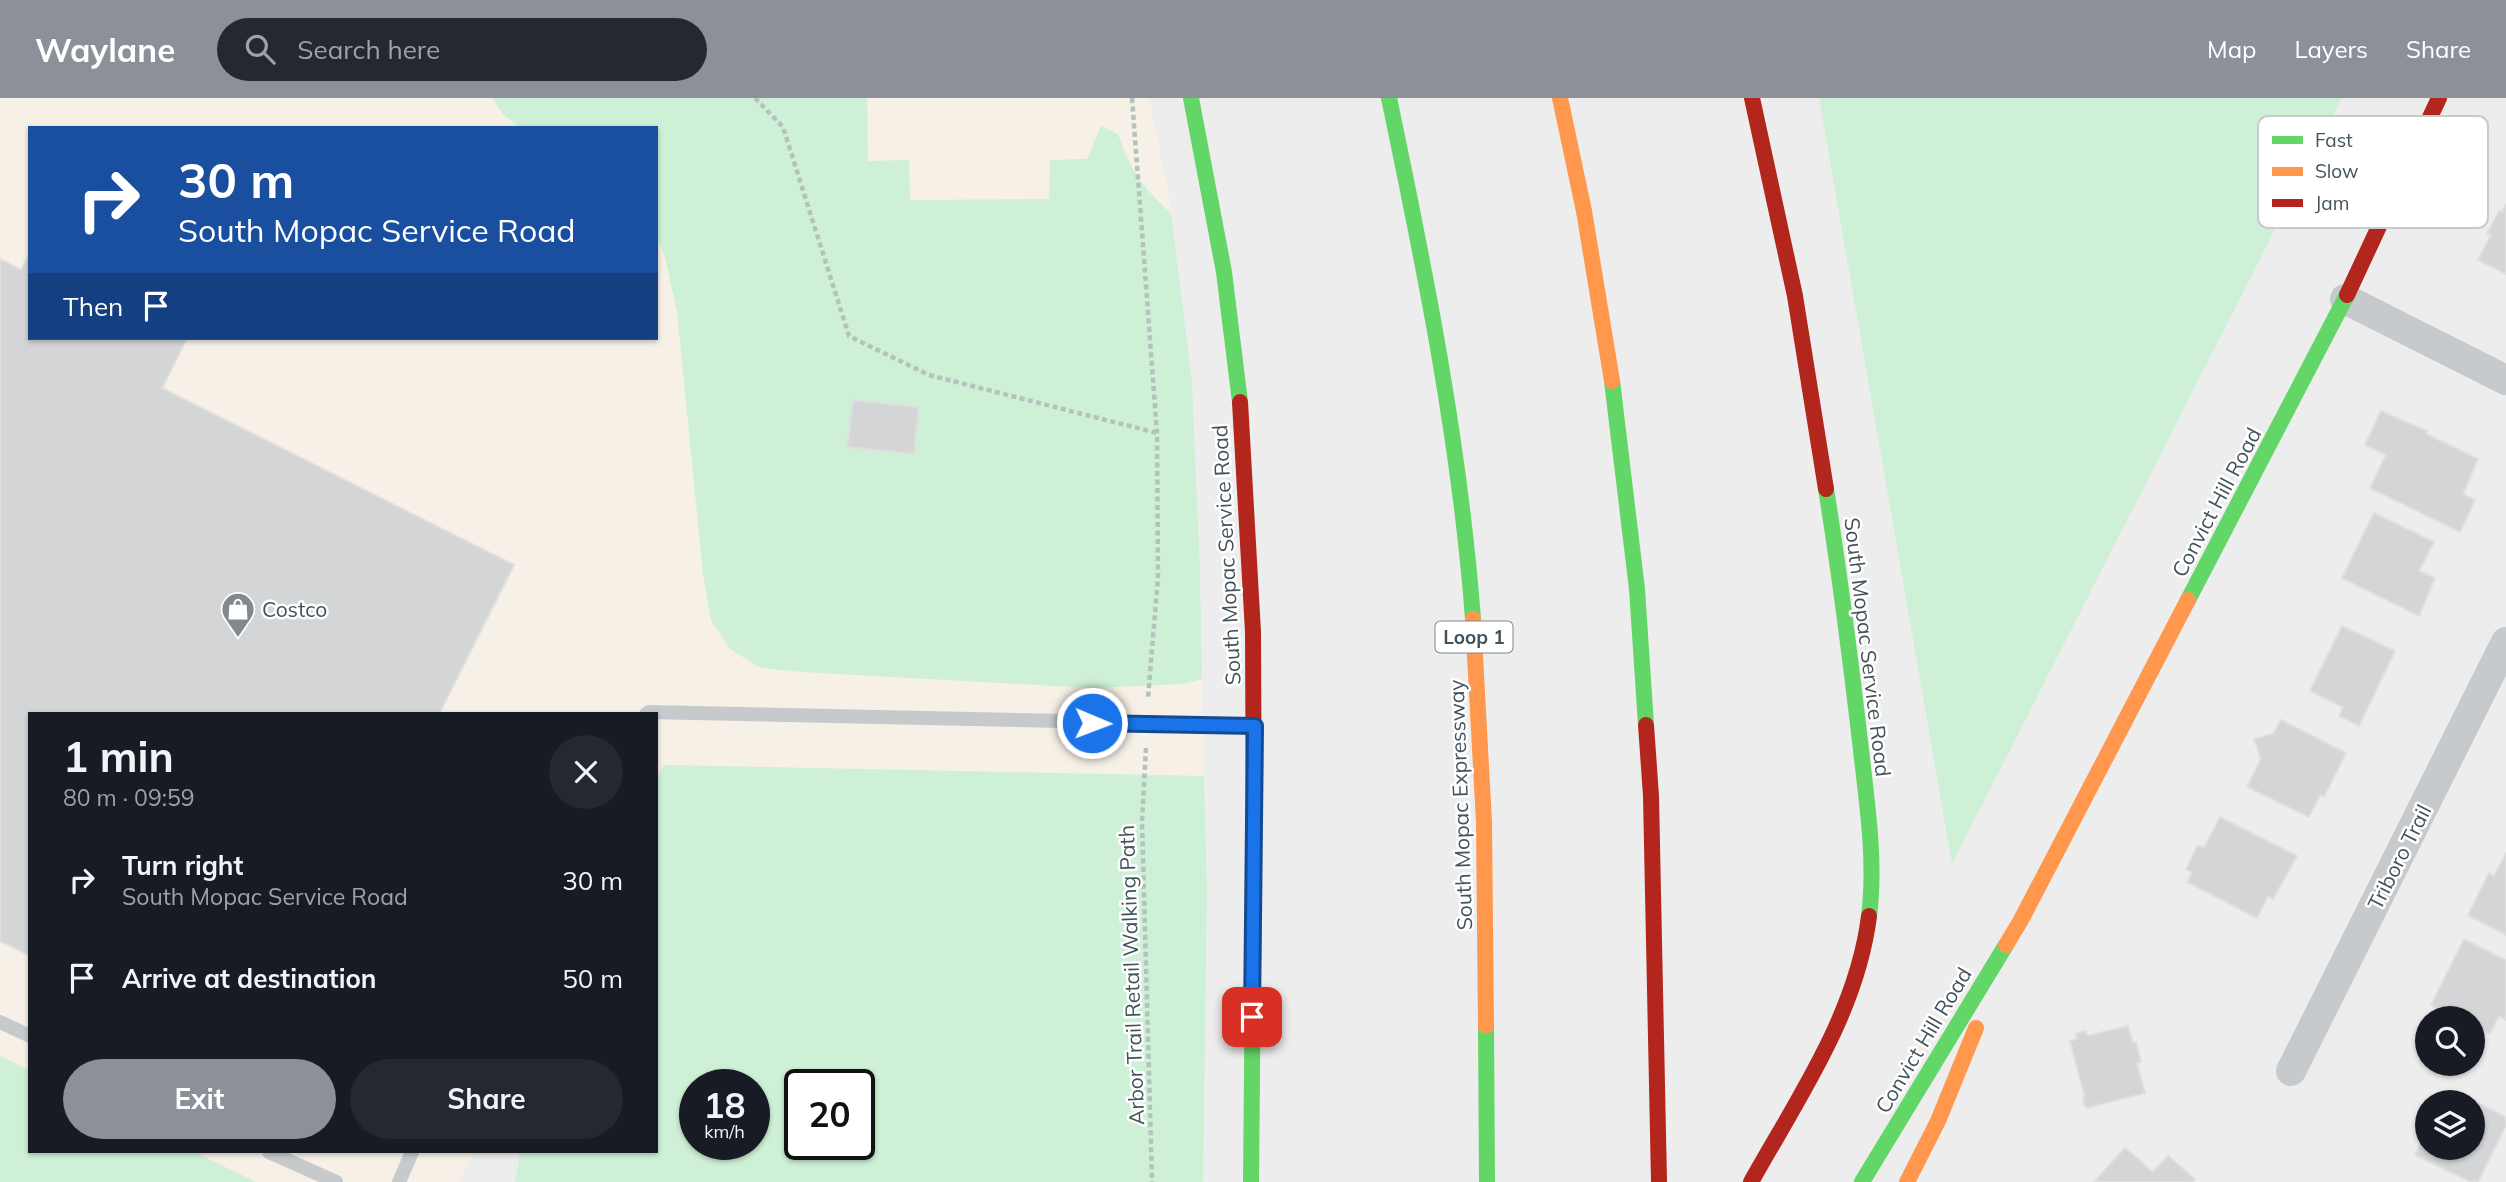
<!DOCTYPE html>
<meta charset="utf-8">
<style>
:root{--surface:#171b24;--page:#242831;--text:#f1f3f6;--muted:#9ea1a6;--accent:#8c9099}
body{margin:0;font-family:Mulish,sans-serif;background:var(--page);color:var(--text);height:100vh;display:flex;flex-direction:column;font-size:26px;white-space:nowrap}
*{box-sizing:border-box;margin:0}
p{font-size:23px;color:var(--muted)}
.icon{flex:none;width:38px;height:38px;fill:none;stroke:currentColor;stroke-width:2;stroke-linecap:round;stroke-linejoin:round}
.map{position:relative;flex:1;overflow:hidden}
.panel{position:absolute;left:28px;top:614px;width:630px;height:441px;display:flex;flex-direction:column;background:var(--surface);border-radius:0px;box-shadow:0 2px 5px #0004}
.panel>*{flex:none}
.banner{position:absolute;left:28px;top:28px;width:630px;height:214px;border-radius:0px;box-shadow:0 2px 5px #0004;background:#1a4fa0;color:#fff;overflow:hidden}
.fabs{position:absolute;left:2415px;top:908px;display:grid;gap:14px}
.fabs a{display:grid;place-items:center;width:70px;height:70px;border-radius:50%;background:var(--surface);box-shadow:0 2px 5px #0004;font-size:35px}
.speed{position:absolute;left:679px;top:971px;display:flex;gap:14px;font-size:35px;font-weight:700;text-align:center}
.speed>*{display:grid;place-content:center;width:91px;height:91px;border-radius:50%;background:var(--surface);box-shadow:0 2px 5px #0004;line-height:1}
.speed small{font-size:18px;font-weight:400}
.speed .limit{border:4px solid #111;border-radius:10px;background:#fff;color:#111}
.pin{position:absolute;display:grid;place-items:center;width:60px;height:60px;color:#fff;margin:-30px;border-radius:14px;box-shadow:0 4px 10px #0006}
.me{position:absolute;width:77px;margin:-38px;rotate:91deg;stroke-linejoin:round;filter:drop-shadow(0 0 5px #0008)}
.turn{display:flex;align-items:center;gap:24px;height:147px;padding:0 35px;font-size:32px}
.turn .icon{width:91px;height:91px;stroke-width:2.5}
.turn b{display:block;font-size:49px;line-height:60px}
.then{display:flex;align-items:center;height:66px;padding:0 35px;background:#0003;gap:14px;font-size:26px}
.round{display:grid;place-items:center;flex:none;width:74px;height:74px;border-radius:37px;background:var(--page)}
.summary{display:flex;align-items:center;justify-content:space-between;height:119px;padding:0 35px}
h1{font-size:42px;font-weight:700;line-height:52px}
.action{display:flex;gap:14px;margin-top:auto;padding:14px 35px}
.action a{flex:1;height:80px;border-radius:42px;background:var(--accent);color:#fff;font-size:28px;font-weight:700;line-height:80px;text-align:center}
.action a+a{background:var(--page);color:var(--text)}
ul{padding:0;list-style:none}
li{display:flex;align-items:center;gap:21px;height:98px;padding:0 35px}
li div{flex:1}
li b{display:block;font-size:26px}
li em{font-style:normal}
header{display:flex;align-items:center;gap:42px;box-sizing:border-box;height:98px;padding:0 35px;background:var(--accent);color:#fff}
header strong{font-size:33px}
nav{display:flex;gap:38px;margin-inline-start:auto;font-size:24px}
.search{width:490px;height:63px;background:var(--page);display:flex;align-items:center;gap:18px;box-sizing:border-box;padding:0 24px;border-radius:38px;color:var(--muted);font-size:26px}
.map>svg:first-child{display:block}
.commercial{fill:#f6f0e6;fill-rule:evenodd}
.green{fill:#cef0d6;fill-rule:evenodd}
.building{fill:#d4d5d6;stroke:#dfdfe0;stroke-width:2}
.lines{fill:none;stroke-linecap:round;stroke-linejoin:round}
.path{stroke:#b3c2bc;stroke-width:4.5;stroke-dasharray:5 3.5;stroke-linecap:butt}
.lane{stroke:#c6cacc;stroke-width:14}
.street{stroke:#c6cacc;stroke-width:30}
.fast{stroke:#63d668;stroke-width:16}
.slow{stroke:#ff974d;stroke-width:16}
.jam{stroke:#b3261e;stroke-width:16}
.route-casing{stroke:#114b97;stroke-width:18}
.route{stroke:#1a73e8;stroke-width:12}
.labels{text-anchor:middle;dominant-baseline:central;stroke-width:5;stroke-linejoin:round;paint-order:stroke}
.shield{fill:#fff;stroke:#7b878c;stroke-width:2}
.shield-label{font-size:19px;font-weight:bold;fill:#43535b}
.street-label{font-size:21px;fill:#43535b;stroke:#fff}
.poi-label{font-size:21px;fill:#43535b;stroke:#fff;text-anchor:start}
.key{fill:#fff;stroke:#c7cbce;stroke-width:2}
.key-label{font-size:19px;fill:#43535b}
</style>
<header>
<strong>Waylane</strong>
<div class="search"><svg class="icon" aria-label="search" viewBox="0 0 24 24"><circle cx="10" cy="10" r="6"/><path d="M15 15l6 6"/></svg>Search here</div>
<nav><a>Map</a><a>Layers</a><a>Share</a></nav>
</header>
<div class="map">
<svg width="2506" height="1084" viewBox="0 0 2506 1084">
<rect width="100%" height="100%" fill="#eeeded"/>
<g class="commercial">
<path d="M0 0H1149L1169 98 1192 285 1200 472 1204 678 664 667 656 682V616H30V973L0 958ZM30 30H656V240H30Z"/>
<polygon points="194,1054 474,1054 460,1084 256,1084"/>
</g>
<g class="green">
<path d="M492 0H867L868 63 909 62 910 102 1049 101 1050 62 1087 61 1101 28 1118 36C1130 72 1143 90 1171 115L1192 285 1200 472 1202 581 1181 586 1092 590 803 574 761 570 730 551 711 522 703 476 677 213 665 159 656 138V30H520L502 15Z"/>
<polygon points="1819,0 2342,0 1952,766"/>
<path d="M664 667 1204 678 1207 791 1203 1084H515L520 1056 514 1054H656V682ZM695 987H754V1046H695ZM800 987H859V1046H800Z"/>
<polygon points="0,958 30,973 30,1054 194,1054 256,1084 0,1084"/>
</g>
<g class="building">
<polygon points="2506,106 2506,176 2478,162 2491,137 2487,136 2499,113 2502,114"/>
<polygon points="30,155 30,240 187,240 162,290 514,467 439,616 30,616 30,858 0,843 0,161 21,172"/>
<polygon points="853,302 919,309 914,356 847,349"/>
<polygon points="2381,313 2427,333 2426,336 2478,361 2463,396 2475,402 2460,434 2370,390 2386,357 2365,347"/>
<polygon points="2374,415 2434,444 2419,473 2435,480 2419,518 2342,480"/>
<polygon points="2342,528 2395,553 2359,628 2339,618 2343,609 2310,593"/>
<polygon points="2281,622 2346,655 2324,699 2320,697 2309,719 2247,689 2261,661 2254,641 2273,636"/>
<polygon points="2220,719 2297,758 2273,801 2268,798 2257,820 2187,784 2192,775 2186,771 2198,747 2204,750"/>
<polygon points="2506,755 2506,837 2468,817 2489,775 2494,778"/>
<polygon points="2464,841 2506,862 2506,922 2499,918 2490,936 2473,928 2473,920 2458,920 2431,907"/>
<polygon points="2128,928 2133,945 2136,944 2141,964 2137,965 2145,995 2087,1010 2084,1007 2083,1000 2085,1000 2070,943 2077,941 2076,936 2086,933 2087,938"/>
<polygon points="2456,994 2506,1019 2506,1027 2478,1084 2471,1084 2415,1057 2427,1032 2427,1050 2473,1050 2473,1004 2451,1004"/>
<polygon points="2125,1050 2153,1074 2168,1058 2195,1081 2193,1084 2094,1084"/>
</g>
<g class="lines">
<g class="path">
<polyline points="755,0 783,29 849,238 929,277 1157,335"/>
<polyline points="1132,0 1157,335 1158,479 1148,600"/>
<polyline points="1146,650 1142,723 1152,1084"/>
</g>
<g class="lane">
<polyline points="646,616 649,614 1253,627"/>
<polyline points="0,924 30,938"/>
<polyline points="269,1054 336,1084"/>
<polyline points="399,1084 412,1054"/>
</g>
<g class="street">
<polyline points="2345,201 2506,282"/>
<polyline points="2291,973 2506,544"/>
</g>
<g class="fast">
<polyline points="1191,0 1224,174 1240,304"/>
<path d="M1389 0C1425 172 1460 346 1473 521"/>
<polyline points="1612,283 1637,491 1646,627"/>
<path d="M1826 391C1840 478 1851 565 1861 652 1867 706 1876 763 1869 818"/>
<polyline points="2188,502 2347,197"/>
<polyline points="1486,928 1487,1084"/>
<polyline points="1251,1084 1254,757"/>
<polyline points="1862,1084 2006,847"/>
</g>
<g class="slow">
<polyline points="1560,0 1584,113 1612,283"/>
<polyline points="1473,521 1484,724 1486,928"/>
<polyline points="2006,847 2021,822 2188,502"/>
<polyline points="1907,1084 1938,1023 1976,930"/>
</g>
<g class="jam">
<polyline points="1752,0 1795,198 1826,391"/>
<polyline points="2347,197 2439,0"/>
<polyline points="1240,304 1253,534 1254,757"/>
<polyline points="1646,627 1651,698 1659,1084"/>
<path d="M1751 1084C1798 1000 1857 915 1869 818"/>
</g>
</g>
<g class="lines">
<defs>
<polyline id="route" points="1092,625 1255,628 1252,919"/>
</defs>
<use href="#route" class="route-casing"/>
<use href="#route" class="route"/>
</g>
<defs>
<symbol id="shop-pin" viewBox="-11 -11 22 30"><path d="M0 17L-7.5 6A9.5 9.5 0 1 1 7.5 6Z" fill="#7f898e" stroke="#fff"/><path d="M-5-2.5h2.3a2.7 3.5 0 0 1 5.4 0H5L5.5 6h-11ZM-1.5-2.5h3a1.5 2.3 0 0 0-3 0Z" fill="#fff"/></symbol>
</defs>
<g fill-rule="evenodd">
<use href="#shop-pin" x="219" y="492" width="38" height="52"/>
</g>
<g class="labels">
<rect class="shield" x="1435.5" y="523.5" width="77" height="31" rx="5"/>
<g class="shield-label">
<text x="1474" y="539">Loop 1</text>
</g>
<g class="street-label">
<text transform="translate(2216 404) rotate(-62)">Convict Hill Road</text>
<text transform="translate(1226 457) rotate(-93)">South Mopac Service Road</text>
<text transform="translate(1868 549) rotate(83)">South Mopac Service Road</text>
<text transform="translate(1460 707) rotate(-92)">South Mopac Expressway</text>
<text transform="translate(2399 759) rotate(-63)">Triboro Trail</text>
<text transform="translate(1131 877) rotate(-92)">Arbor Trail Retail Walking Path</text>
<text transform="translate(1923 942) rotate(-59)">Convict Hill Road</text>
</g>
<g class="poi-label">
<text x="262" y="511">Costco</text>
</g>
</g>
<rect x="2258" y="18" width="230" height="112" rx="10" class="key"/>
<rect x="2272" y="38" width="31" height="8" fill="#63d668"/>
<rect x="2272" y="69" width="31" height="9" fill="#ff974d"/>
<rect x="2272" y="101" width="31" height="8" fill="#b3261e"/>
<g class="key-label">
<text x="2315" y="49">Fast</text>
<text x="2315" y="80">Slow</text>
<text x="2315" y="112">Jam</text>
</g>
</svg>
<div class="fabs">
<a><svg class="icon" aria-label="search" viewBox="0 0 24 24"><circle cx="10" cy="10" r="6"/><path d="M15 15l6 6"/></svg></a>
<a><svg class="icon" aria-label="layers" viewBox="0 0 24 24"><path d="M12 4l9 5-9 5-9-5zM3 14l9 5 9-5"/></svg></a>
</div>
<div class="speed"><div>18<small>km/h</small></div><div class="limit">20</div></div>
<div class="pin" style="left:1252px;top:919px;background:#d93025"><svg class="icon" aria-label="arrive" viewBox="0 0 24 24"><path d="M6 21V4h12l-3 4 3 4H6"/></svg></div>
<svg class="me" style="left:1092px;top:625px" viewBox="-20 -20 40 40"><circle r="17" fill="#1a73e8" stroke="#fff" stroke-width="3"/><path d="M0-11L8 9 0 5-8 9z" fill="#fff"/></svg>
<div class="banner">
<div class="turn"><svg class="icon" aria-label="right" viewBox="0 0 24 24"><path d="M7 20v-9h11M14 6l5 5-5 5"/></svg><div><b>30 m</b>South Mopac Service Road</div></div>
<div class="then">Then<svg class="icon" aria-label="arrive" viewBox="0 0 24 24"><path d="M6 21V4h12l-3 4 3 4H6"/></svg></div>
</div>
<section class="panel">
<div class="summary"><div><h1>1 min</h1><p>80 m · 09:59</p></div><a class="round"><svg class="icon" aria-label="close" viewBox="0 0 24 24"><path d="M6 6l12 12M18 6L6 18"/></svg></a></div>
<ul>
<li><svg class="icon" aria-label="right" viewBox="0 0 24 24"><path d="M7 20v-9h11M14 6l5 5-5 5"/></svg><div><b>Turn right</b><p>South Mopac Service Road</p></div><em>30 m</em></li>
<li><svg class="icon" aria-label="arrive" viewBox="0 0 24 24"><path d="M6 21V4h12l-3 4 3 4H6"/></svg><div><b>Arrive at destination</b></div><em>50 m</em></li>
</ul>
<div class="action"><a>Exit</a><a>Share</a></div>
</section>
</div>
